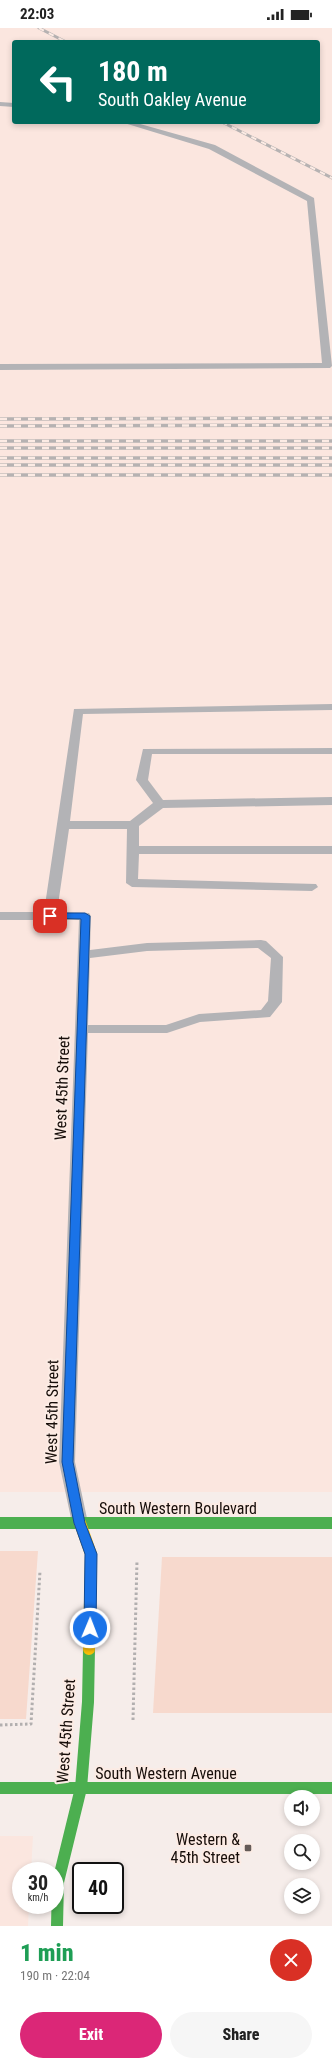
<!DOCTYPE html>
<meta charset="utf-8">
<style>
:root{--surface:#fff;--page:#f6f6f6;--text:#222;--muted:#767676;--accent:#db2777}
body{margin:0;font-family:"Roboto Condensed",sans-serif;background:var(--page);color:var(--text);height:100vh;display:flex;flex-direction:column;font-size:15px;white-space:nowrap}
*{box-sizing:border-box;margin:0}
p{font-size:13px;color:var(--muted)}
.icon{flex:none;width:22px;height:22px;fill:none;stroke:currentColor;stroke-width:2;stroke-linecap:round;stroke-linejoin:round}
.map{position:relative;height:1898px;overflow:hidden}
.sheet{display:flex;flex-direction:column;background:var(--surface);flex:1}
.sheet>*{flex:none}
.hud{position:absolute;left:12px;top:12px;width:308px;height:84px;border-radius:4px;box-shadow:0 2px 6px #0003;background:#00695c;color:#fff;overflow:hidden}
.tools{position:absolute;left:284px;top:1762px;display:grid;gap:8px}
.tools a{display:grid;place-items:center;width:36px;height:36px;border-radius:50%;background:var(--surface);box-shadow:0 2px 6px #0003;font-size:20px}
.speed{position:absolute;left:12px;top:1834px;display:flex;gap:8px;font-size:20px;font-weight:700;text-align:center}
.speed>*{display:grid;place-content:center;width:52px;height:52px;border-radius:50%;background:var(--surface);box-shadow:0 2px 6px #0003;line-height:1}
.speed small{font-size:10px;font-weight:400}
.speed .limit{border:2px solid #111;border-radius:6px;background:#fff;color:#111}
.pin{position:absolute;display:grid;place-items:center;width:34px;height:34px;color:#fff;margin:-17px;border-radius:8px;box-shadow:0 2px 6px #0006}
.me{position:absolute;width:44px;margin:-22px;rotate:1deg;stroke-linejoin:round;filter:drop-shadow(0 0 3px #0008)}
.turn{display:flex;align-items:center;gap:14px;height:84px;padding:0 20px;font-size:18px}
.turn .icon{width:52px;height:52px;stroke-width:2.5}
.turn b{display:block;font-size:28px;line-height:34px}
.round{display:grid;place-items:center;flex:none;width:42px;height:42px;border-radius:21px;background:var(--page)}
.summary{display:flex;align-items:center;justify-content:space-between;height:68px;padding:0 20px}
h1{font-size:24px;font-weight:800;line-height:30px;color:#1e9e55}
.primary-button{display:flex;gap:8px;margin-top:auto;padding:8px 20px}
.primary-button a{flex:1;height:46px;border-radius:24px;background:var(--accent);color:#fff;font-size:16px;font-weight:800;line-height:46px;text-align:center}
.primary-button a+a{background:var(--page);color:var(--text)}
.status{display:flex;justify-content:space-between;align-items:center;height:28px;padding:0 20px;background:var(--surface);direction:ltr}
.status svg{height:11px;fill:currentColor}
.map>svg:first-child{display:block}
.built{fill:#fbe6df;fill-rule:evenodd}
.green{fill:#f7d9cd}
.lines{fill:none;stroke-linecap:round;stroke-linejoin:round}
.path{stroke:#b2afaf;stroke-width:3;stroke-dasharray:2.5 2.5;stroke-linecap:butt}
.lane{fill:#b3b3b6;fill-rule:evenodd}
.fast{stroke:#4caf50;stroke-width:12}
.slow{stroke:#ffc107;stroke-width:12}
.rail-far1-casing{stroke:#b6b2b2;stroke-width:3}
.rail-casing{stroke:#b6b2b2;stroke-width:3.5}
.rail-far1{stroke:#fcebe4;stroke-width:2;stroke-dasharray:5.5;stroke-linecap:butt}
.rail{stroke:#fcebe4;stroke-width:2.5;stroke-dasharray:7;stroke-linecap:butt}
.route{fill:#1a73e8;stroke:#114b97}
.poi-dot{fill:#645b58;stroke:#fcebe4;stroke-width:1.5}
.labels{text-anchor:middle;dominant-baseline:central;stroke-width:4;stroke-linejoin:round;paint-order:stroke}
.near-street-label{font-size:16px;fill:#160d09;stroke:#fcebe4}
.near-poi-label{font-size:16px;fill:#160d09;stroke:#fcebe4;text-anchor:end}
</style>
<div class="status"><b>22:03</b><svg viewBox="0 0 49 12"><path d="M0 12V9h3v3zM5 12V6h3v6zM10 12V3h3v9zM15 12V0h3v12zM26 1h20v11H26zM47 4h2v5h-2z"/></svg></div>
<div class="map">
<svg width="332" height="1898" viewBox="0 0 332 1898">
<rect width="100%" height="100%" fill="#f6edea"/>
<g class="built">
<path d="M0 0H332V1464H0ZM14 14H318V94H14Z"/>
<polygon points="0,1808 33,1808 31,1843 21,1843 21,1877 29,1877 28,1898 0,1898"/>
</g>
<g class="green">
<polygon points="0,1523 38,1523 26,1691 0,1691"/>
<polygon points="162,1529 332,1529 332,1685 153,1685"/>
</g>
<g class="lines">
<g class="path">
<polyline points="133,1692 137,1532"/>
<polyline points="0,1697 31,1696 40,1543"/>
</g>
<g class="lane">
<polygon points="0,74 14,75 14,79 0,78"/>
<polygon points="121,94 133,94 215,117 314,170 332,338 330,340 0,342 0,336 322,335 307,173 209,121"/>
<path d="M332 676V682L83 686 70 793H130L153 775 136 752 143 721 332 720V726H152L148 752 163 772 332 769V777L163 780 139 798V818H332V826H139L138 851 316 856 318 859 312 863 132 859 126 855 127 801H69L57 884 89 885 91 888 90 922 147 915 261 912 266 913 283 929 282 974 270 989 200 994 167 1005H88L75 1434 88 1495 86 1500 80 1502 74 1500 72 1495 59 1434 79 892H0V884H44L74 681ZM258 920 271 930 268 973 261 982 199 986 166 997H88L90 930 147 923Z"/>
</g>
<g class="fast">
<polyline points="0,1495 332,1495"/>
<polyline points="0,1760 332,1760"/>
<polyline points="57,1898 58,1854 81,1760 88,1674 89,1621"/>
</g>
<polyline class="slow" points="80,1495 91,1526 89,1621"/>
<defs>
<g id="rail-far1">
<polyline points="39,0 66,14"/>
<polyline points="222,94 332,150"/>
</g>
<g id="rail">
<polyline points="0,391 332,390"/>
<polyline points="0,398 332,397"/>
<polyline points="0,413 332,413"/>
<polyline points="0,420 332,420"/>
<polyline points="0,430 332,430"/>
<polyline points="0,437 332,437"/>
<polyline points="0,447 332,447"/>
</g>
</defs>
<use href="#rail-far1" class="rail-far1-casing"/>
<use href="#rail" class="rail-casing"/>
<use href="#rail-far1" class="rail-far1"/>
<use href="#rail" class="rail"/>
</g>
<polygon class="route" points="50,885 85,885 90,888 73,1434 85,1495 97,1526 96,1600 94,1604 90,1605 85,1604 84,1600 85,1526 74,1495 62,1434 81,891 47,890 46,888"/>
<rect class="poi-dot" x="244" y="1816" width="8" height="8" rx="2"/>
<g class="labels">
<g class="near-street-label">
<text transform="translate(62 1060) rotate(-88)">West 45th Street</text>
<text transform="translate(52 1384) rotate(-89)">West 45th Street</text>
<text x="178" y="1480">South Western Boulevard</text>
<text transform="translate(66 1703) rotate(-86)">West 45th Street</text>
<text x="166" y="1745">South Western Avenue</text>
</g>
<g class="near-poi-label">
<text x="240" y="1811">Western &amp;<tspan x="240" dy="18">45th Street</tspan></text>
</g>
</g>
</svg>
<div class="tools">
<a><svg class="icon" aria-label="sound" viewBox="0 0 24 24"><path d="M4 9h4l5-4v14l-5-4H4zM17 9q2 3 0 6"/></svg></a>
<a><svg class="icon" aria-label="search" viewBox="0 0 24 24"><circle cx="10" cy="10" r="6"/><path d="M15 15l6 6"/></svg></a>
<a><svg class="icon" aria-label="layers" viewBox="0 0 24 24"><path d="M12 4l9 5-9 5-9-5zM3 14l9 5 9-5"/></svg></a>
</div>
<div class="speed"><div>30<small>km/h</small></div><div class="limit">40</div></div>
<div class="pin" style="left:50px;top:888px;background:#d93025"><svg class="icon" aria-label="arrive" viewBox="0 0 24 24"><path d="M6 21V4h12l-3 4 3 4H6"/></svg></div>
<svg class="me" style="left:90px;top:1600px" viewBox="-20 -20 40 40"><circle r="17" fill="#1a73e8" stroke="#fff" stroke-width="3"/><path d="M0-11L8 9 0 5-8 9z" fill="#fff"/></svg>
<div class="hud">
<div class="turn"><svg class="icon" aria-label="left" viewBox="0 0 24 24"><path d="M17 20v-9H6M10 6l-5 5 5 5"/></svg><div><b>180 m</b>South Oakley Avenue</div></div>
</div>
</div>
<section class="sheet">
<div class="summary"><div><h1>1 min</h1><p>190 m · 22:04</p></div><a class="round" style="background:#d93025;color:#fff"><svg class="icon" aria-label="close" viewBox="0 0 24 24"><path d="M6 6l12 12M18 6L6 18"/></svg></a></div>
<div class="primary-button"><a>Exit</a><a>Share</a></div>
</section>
